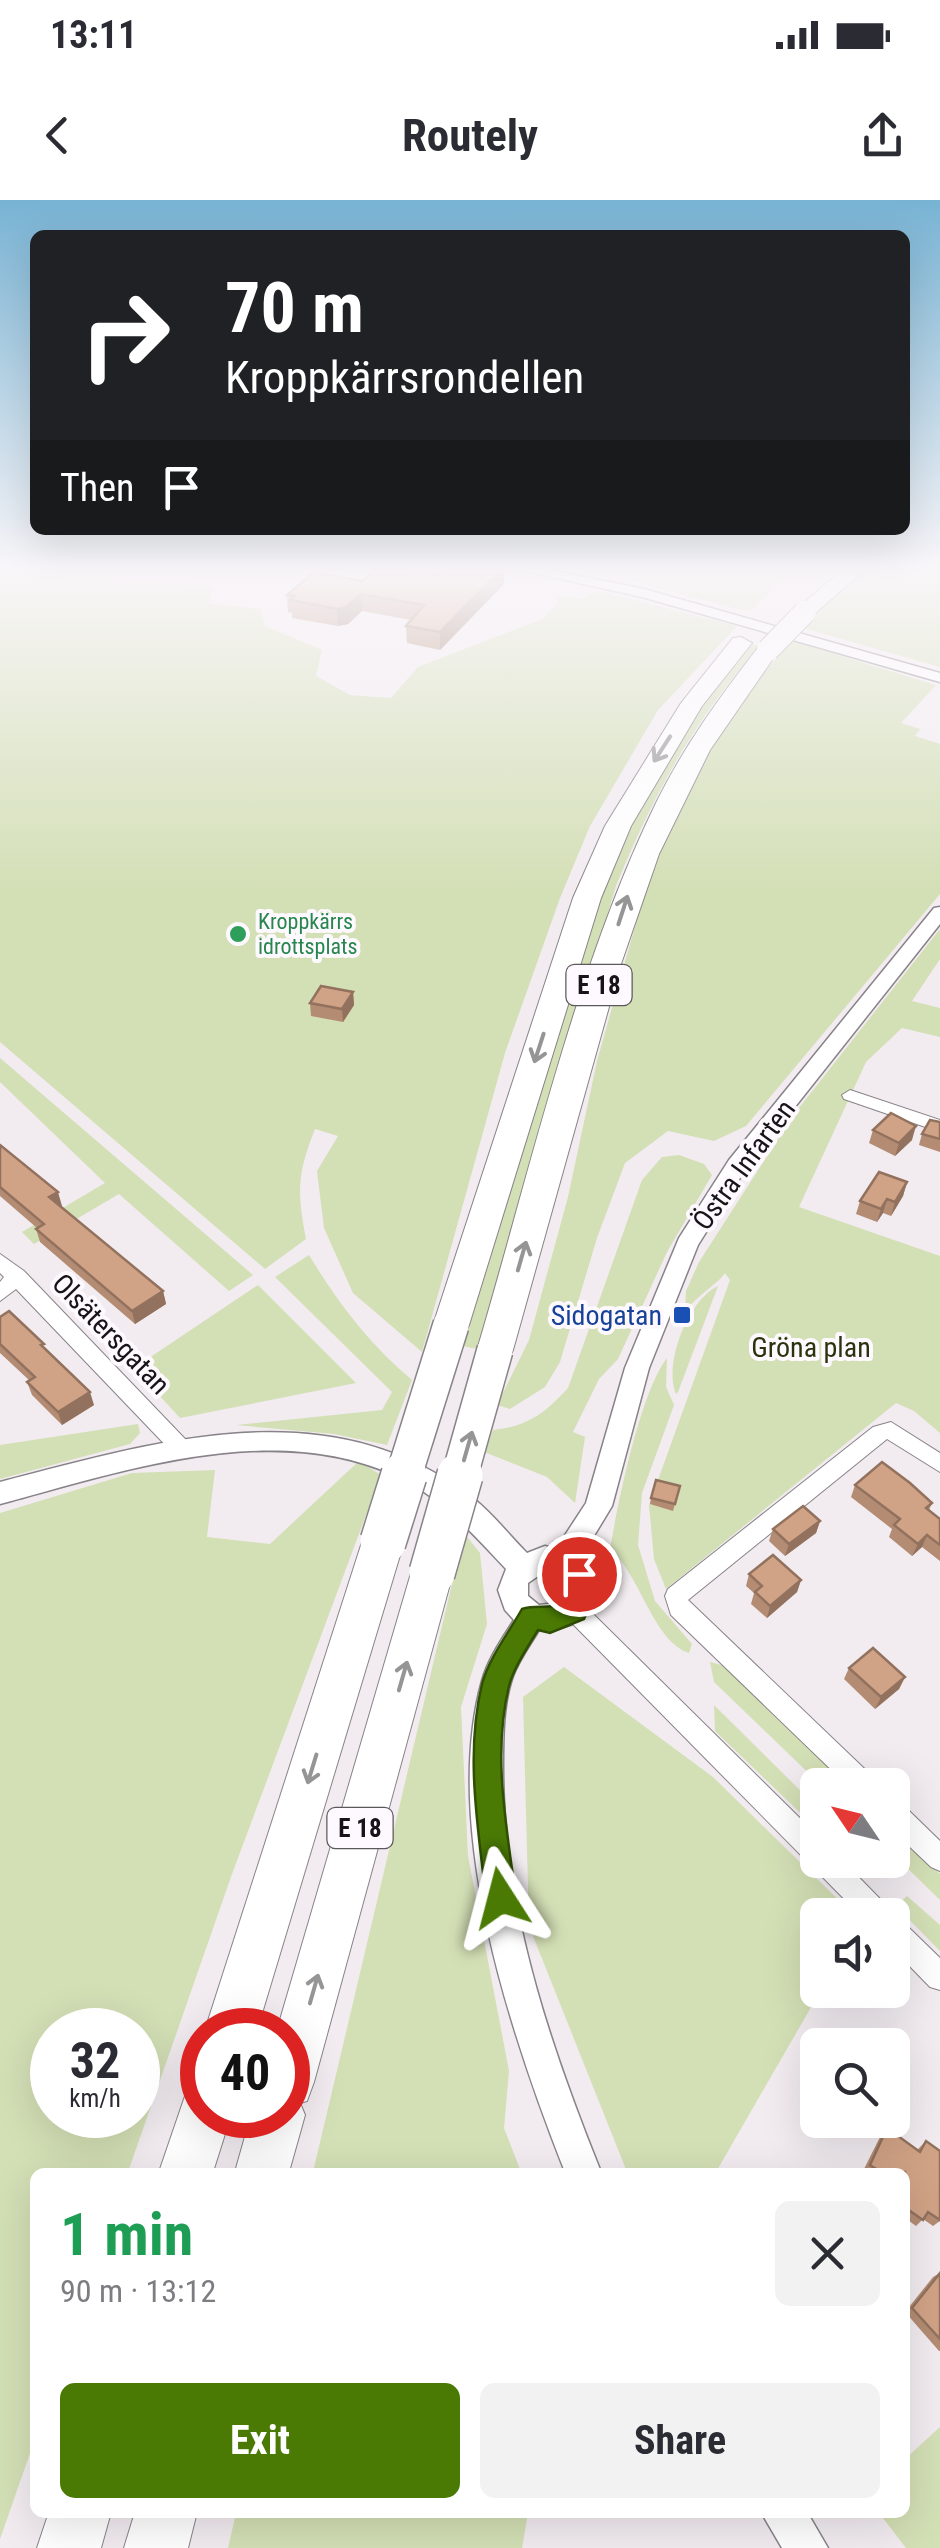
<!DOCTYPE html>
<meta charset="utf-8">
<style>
:root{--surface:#fff;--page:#f2f2f3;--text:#2b2b33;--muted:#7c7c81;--accent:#4a7a04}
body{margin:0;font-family:"Roboto Condensed",sans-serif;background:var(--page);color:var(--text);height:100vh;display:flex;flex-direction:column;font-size:38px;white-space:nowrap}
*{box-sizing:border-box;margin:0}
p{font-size:32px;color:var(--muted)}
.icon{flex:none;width:55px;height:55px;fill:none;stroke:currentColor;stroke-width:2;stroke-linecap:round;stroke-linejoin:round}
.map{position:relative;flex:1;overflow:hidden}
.drawer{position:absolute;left:30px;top:1968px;width:880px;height:350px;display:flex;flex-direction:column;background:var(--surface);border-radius:15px;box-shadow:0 10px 40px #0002}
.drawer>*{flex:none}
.top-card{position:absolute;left:30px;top:30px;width:880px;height:305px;border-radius:15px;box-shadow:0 10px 40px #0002;background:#202124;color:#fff;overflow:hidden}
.needle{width:65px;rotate:305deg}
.controls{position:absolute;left:800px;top:1568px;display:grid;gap:20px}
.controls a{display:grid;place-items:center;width:110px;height:110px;border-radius:15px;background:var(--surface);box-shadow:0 10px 40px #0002;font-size:50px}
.speed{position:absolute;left:30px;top:1808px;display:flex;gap:20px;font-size:50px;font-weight:700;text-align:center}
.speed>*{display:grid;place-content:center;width:130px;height:130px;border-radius:50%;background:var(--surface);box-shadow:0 10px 40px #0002;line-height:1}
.speed small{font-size:25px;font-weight:400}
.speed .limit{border:15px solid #d22;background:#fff;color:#111}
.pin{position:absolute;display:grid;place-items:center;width:85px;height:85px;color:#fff;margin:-42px;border:5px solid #fff;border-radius:50%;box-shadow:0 2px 10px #0007}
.me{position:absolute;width:110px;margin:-55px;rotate:351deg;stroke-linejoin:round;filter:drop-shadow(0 0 8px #0008)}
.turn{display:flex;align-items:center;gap:35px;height:210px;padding:0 30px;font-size:45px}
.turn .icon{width:130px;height:130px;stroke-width:2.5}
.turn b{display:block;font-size:70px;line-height:85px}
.then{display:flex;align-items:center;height:95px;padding:0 30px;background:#0003;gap:20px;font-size:38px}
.round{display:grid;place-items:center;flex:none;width:105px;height:105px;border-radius:15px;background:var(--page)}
.summary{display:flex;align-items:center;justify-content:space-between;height:170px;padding:0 30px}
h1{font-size:60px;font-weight:700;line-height:75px;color:#1e9e55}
.action{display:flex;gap:20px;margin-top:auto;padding:20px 30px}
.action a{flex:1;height:115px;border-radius:15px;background:var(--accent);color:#fff;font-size:40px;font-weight:700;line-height:115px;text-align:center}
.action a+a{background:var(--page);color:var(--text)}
.status{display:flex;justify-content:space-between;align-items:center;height:70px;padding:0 50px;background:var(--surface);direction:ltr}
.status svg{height:28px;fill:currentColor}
header{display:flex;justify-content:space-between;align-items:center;height:130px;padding:0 30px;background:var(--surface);font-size:45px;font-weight:700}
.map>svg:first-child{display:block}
.green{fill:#d3dfb5;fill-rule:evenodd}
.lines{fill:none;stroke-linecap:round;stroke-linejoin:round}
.minor-casing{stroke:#888388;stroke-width:2}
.tertiary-casing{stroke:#888388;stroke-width:3}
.motorway-casing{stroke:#888388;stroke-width:2}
.minor{fill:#fff;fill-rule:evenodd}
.tertiary{fill:#fff;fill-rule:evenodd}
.motorway{fill:#fff;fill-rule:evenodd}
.motorway-bridge-far2-casing{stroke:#888388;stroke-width:24;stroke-linecap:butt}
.motorway-bridge-far1-casing{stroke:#888388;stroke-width:38;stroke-linecap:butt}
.motorway-bridge-casing{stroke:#888388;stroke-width:48;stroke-linecap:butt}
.motorway-bridge-far2{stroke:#fff;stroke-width:22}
.motorway-bridge-far1{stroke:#fff;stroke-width:35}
.motorway-bridge{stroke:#fff;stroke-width:45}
.wall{fill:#b48c73}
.shaded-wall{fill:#92725e}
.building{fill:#d1a386;stroke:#92725e;stroke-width:2.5}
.oneway{stroke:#969596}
.route{fill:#4a7a04;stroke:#304f03;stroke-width:2.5}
.leisure-dot{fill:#2e9e5b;stroke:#fef9fe;stroke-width:4}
.transit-dot{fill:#1a4fb4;stroke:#fef9fe;stroke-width:4}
.labels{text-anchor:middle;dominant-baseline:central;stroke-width:8;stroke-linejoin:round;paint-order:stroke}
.far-leisure-label{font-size:22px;fill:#27864d;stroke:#fef9fe;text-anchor:start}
.shield{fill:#fef9fe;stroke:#5c595c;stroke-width:2.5}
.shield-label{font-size:25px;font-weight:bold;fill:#161416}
.street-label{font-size:28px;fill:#161416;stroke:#fef9fe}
.transit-label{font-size:28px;fill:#164399;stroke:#fef9fe;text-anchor:end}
.park-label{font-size:28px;fill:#2b330d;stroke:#fef9fe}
</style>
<div class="status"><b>13:11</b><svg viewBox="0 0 49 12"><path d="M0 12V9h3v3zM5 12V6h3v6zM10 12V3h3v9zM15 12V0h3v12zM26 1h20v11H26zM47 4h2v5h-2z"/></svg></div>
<header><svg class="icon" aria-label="back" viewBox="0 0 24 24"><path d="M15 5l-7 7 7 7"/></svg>Routely<svg class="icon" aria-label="share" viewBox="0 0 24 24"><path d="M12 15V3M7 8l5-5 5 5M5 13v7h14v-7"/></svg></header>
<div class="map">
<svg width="940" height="2348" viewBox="0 0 940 2348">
<rect width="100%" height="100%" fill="#f2ecf1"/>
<g class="green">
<path d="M0 364H74L116 382 160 381 215 387 208 403 261 409 265 426 322 450 316 476 350 495 391 498 418 467 542 419 557 404V396L581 399 598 391 737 426 658 510 590 626 560 698 505 853 422 1152 353 1093 324 1028 317 971 338 936 315 929C297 974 297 992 306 1039L265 1069 0 842Z"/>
<polygon points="660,364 800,364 749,412 627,380"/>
<polygon points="875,364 940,364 940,467 803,428 825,404"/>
<polygon points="792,441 936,485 901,523 920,529 915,536 940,544 940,694 746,926 714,941 668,931 625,963 597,1038 560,1162 545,1187 510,1209 497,1205 529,1140 568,997 597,861 661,634 701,559 744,494"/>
<path d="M752 444 760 446C695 518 652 597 616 686L477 1149 463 1146 595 711 626 630 657 569 717 483Z"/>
<path d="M940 729V759L912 801 940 808V837L902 828 866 862 799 1007 940 1056V1233L914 1211 896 1203 666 1389 654 1359 649 1305 730 1080 725 1073C720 1082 696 1096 685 1112L686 1091 699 1062 795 913Z"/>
<polygon points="0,858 253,1075 229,1091 119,994 34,1044 22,1032 105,983 0,882"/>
<path d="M679 955 704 964 712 975 667 1052 618 1159 599 1179 573 1232 585 1237 575 1303 547 1277 484 1252 493 1230C528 1226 544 1214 568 1188L642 980 662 957Z"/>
<path d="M309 1055C338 1103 369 1144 412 1180L387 1245 334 1234 236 1225 382 1210 392 1192 275 1077Z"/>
<polygon points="258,1085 356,1183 180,1218 134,1168"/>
<path d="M718 1086 678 1192 676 1194C663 1164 688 1100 718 1086Z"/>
<path d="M667 1158 666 1187 674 1205 642 1293 638 1345 655 1401 692 1444 689 1453C653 1441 641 1376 610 1349 618 1303 640 1193 667 1158Z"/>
<polygon points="138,1224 140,1233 130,1244 0,1279 0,1245"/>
<path d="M359 1261 381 1275 232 1674 128 1972H35V2239L0 2339V1313L132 1273 215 1270 207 1337 270 1344ZM52 1830H138V1915H52Z"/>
<polygon points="464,1333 480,1353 487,1424 461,1507 468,1656 509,1871 504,1928 521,1972 313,1972"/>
<polygon points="710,1462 725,1466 848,1585 821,1585 714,1482"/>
<polygon points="564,1467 713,1577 854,1715 818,1715 818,1790 821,1790 716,1972 627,1972 529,1726 523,1497"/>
<polygon points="714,1505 817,1607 817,1629 715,1531"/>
<polygon points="892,1628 940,1674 940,1700 893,1654"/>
<polygon points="907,1696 940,1725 940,1751 896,1706"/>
<polygon points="940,2227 940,2348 906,2348 879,2313 905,2312 905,2259"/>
<polygon points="236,2313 236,2312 528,2313 522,2348 228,2348"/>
</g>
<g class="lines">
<defs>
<g id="minor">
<polygon points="553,364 565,364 553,374 545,374 545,370"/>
<polygon points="850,890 940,920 940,932 844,899 842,895"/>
<polygon points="0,1054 24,1071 187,1241 190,1247 187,1253 173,1253 16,1089 0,1101 0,1082 4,1077 0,1073"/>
<polygon points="891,1222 940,1253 940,1272 887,1239 688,1400 873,1577 876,1585 847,1585 671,1415 665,1396 668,1389 873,1227"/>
<polygon points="575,1401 583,1404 818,1636 818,1660 842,1660 887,1706 891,1715 860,1715 567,1418 564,1411 567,1404"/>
<polygon points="892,1600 901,1603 940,1641 940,1671 931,1667 892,1630"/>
<polygon points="892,1716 901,1720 940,1758 940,1790 930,1787 892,1748"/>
</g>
<g id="tertiary">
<polygon points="492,364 519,364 644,389 940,473 940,482 642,397"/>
<path d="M940 707V724L745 970 698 1045 649 1168 612 1306 580 1359 598 1390 585 1420 555 1430H539C530 1445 519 1460 513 1476 503 1504 503 1538 503 1567 503 1707 549 1843 601 1972H565C511 1835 441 1628 482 1481 488 1459 502 1439 514 1420L505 1410 498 1390 506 1369C473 1334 440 1296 396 1276 272 1219 124 1271 0 1304V1282C159 1241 330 1187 474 1299 493 1314 510 1336 527 1353L545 1346 556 1349 586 1303 625 1168 679 1038 729 960 934 708ZM547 1370 568 1385 565 1402 539 1405 528 1396V1383Z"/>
<polygon points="761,2312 807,2312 828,2348 782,2348"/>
</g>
<g id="motorway">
<polygon points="849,364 871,364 812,416 798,416 795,412 798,408"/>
<polygon points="741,437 752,443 702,506 631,626 601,698 469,1125 464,1135 451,1139 438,1135 433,1125 573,698 605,626 681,503 733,438"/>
<path d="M768 443 779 450 710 550 659 654 621 764 513 1150 508 1160 495 1164 482 1160 477 1150C530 972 575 769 656 603 684 546 721 495 760 445Z"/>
<polygon points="383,1325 398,1330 404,1342 257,1830 205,1830 362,1342 368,1330"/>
<polygon points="432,1355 447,1360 453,1373 314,1882 307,1901 300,1903 305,1915 289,1972 235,1972 251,1915 288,1915 288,1830 277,1830 411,1373 417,1360"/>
<polygon points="202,1889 202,1915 231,1915 213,1972 159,1972 185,1896"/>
<polygon points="49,2312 111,2312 101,2348 37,2348"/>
<polygon points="135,2312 197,2312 188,2348 124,2348"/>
</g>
</defs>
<use href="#minor" class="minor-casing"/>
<use href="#tertiary" class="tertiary-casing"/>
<use href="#motorway" class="motorway-casing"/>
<use href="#minor" class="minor"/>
<use href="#tertiary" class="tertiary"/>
<use href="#motorway" class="motorway"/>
<defs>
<polyline id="motorway-bridge-far2" points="768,450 805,412"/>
<g id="motorway-bridge-far1">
<polyline points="403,1278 451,1125"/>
<polyline points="459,1278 495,1150"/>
</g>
<g id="motorway-bridge">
<polyline points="383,1342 404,1275"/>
<polyline points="432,1373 460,1275"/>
</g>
</defs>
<use href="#motorway-bridge-far2" class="motorway-bridge-far2-casing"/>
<use href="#motorway-bridge-far1" class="motorway-bridge-far1-casing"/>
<use href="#motorway-bridge" class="motorway-bridge-casing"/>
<use href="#motorway-bridge-far2" class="motorway-bridge-far2"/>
<use href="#motorway-bridge-far1" class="motorway-bridge-far1"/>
<use href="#motorway-bridge" class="motorway-bridge"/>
</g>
<g class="wall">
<polygon points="440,375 504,384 440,450 407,443 406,426 411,420 362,411 348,424 338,426 292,418 292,413 288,412 287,395 362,381"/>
<polygon points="353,792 354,805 343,822 311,816 310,803"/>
<polygon points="940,922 940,952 919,945 922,934"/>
<polygon points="873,930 912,940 895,956 869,943"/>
<polygon points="0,945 62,1006 61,1007 163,1091 166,1104 135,1124 40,1042 36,1029 37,1028 0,996"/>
<polygon points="907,982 903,996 891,1016 883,1013 877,1022 856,1014 860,1001"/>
<polygon points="0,1117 46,1150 94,1205 62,1225 32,1195 27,1182 30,1181 0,1153"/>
<polygon points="855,1285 932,1303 929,1310 940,1319 940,1361 922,1347 912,1356 889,1337 892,1329 851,1297"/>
<polygon points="680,1286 673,1311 650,1304 651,1298"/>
<polygon points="820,1321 816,1333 785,1356 769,1341 773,1329"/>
<polygon points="749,1374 801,1380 797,1392 767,1418 751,1404 754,1393 746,1386"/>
<polygon points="849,1468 905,1477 899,1489 875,1509 844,1479"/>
<polygon points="887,1928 917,1950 926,1941 940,1951 940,2021 933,2026 923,2019 916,2026 905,2018 905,1972 863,1971 881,1935"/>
<polygon points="940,2073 940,2151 939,2151 905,2112 933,2077"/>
</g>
<g class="shaded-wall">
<polygon points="504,367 504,384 440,450 440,432"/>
<polygon points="361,394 362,411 348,424 338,426 337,409"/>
<polygon points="353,792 354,805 343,822 342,809"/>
<polygon points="916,926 912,940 895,956 899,943"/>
<polygon points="907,982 903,996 891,1016 895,1002"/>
<polygon points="58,992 62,1006 54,1011 49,997"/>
<polygon points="887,999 883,1013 877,1022 881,1009"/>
<polygon points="163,1091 166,1104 135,1124 132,1111"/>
<polygon points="90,1192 94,1205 62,1225 58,1212"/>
<polygon points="820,1321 816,1333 785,1356 789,1344"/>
<polygon points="927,1335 922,1347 912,1356 918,1344"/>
<polygon points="801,1380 797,1392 767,1418 770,1406"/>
<polygon points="905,1477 899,1489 875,1509 881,1497"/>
</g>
<g class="building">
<polygon points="452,364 484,364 504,367 440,432 406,426 424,405 361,394 346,407 337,409 291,400 295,396 287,395 314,372 362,381 381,365 440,375"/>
<polygon points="321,786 353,792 342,809 310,803"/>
<polygon points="891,913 916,926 899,943 873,930"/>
<polygon points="930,920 940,922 940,939 922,934"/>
<polygon points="0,945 58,992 49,997 163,1091 132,1111 36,1029 44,1024 0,987"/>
<polygon points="879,972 907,982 895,1002 887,999 881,1009 860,1001"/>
<polygon points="9,1111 44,1144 41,1145 90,1192 58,1212 27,1182 35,1177 0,1144 0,1117"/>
<polygon points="882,1262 910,1283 932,1303 926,1308 940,1319 940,1345 927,1335 918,1344 894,1325 900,1319 855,1285"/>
<polygon points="656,1280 680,1286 675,1304 651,1298"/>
<polygon points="803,1306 820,1321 789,1344 773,1329"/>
<polygon points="773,1355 801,1380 770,1406 755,1392 762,1386 749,1374"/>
<polygon points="873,1448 905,1477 881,1497 849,1468"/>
<polygon points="887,1928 920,1952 926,1941 940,1951 940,2020 928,2012 923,2020 907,2009 905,2014 905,1972 881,1972 870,1965"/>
<polygon points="940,2073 940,2139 912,2108"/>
</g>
<defs><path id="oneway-shaft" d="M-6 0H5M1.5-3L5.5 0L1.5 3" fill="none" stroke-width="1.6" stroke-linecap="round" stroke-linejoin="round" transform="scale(2.5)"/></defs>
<g class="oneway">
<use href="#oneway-shaft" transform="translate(662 549) rotate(123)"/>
<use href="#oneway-shaft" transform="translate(623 710) rotate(-72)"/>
<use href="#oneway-shaft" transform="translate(539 848) rotate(108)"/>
<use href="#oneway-shaft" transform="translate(522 1056) rotate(-74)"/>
<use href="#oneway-shaft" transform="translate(468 1246) rotate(-74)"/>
<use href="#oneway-shaft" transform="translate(403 1476) rotate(-74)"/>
<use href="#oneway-shaft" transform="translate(312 1569) rotate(107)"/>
<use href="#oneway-shaft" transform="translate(314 1789) rotate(-74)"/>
</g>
<linearGradient id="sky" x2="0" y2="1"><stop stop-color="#78b3d4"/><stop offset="0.53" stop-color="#f9f6f9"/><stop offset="1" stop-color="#f9f6f9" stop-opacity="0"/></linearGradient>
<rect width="940" height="693" fill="url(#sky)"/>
<path class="route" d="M579 1363 588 1367 597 1390 584 1419 550 1433 538 1430C528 1447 514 1467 509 1486 492 1555 507 1629 516 1698L512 1708 501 1713 491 1708 486 1698C478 1627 465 1554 482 1484 489 1458 509 1432 522 1409 537 1404 549 1410 565 1403L571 1390 566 1374 570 1367Z"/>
<circle class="leisure-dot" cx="238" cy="734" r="10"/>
<rect class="transit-dot" x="672" y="1105" width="20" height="20" rx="5"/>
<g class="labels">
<g class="far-leisure-label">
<text x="258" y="721">Kroppkärrs<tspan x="258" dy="25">idrottsplats</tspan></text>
</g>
<g class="shield">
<rect x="566.5" y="765" width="65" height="40" rx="8"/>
<rect x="327.5" y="1608" width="65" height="40" rx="8"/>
</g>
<g class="shield-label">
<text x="599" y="785">E 18</text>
<text x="360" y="1628">E 18</text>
</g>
<g class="street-label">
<text transform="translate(744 965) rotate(-54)">Östra Infarten</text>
<text transform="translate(111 1134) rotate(46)">Olsätersgatan</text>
</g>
<g class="transit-label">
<text x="662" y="1115">Sidogatan</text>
</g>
<g class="park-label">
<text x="811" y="1147">Gröna plan</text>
</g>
</g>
</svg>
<div class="controls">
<a><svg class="needle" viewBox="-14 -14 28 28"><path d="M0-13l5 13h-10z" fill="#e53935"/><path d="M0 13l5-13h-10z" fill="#7c7c81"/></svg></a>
<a><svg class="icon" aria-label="sound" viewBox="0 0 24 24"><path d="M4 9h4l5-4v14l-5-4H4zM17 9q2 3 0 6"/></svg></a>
<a><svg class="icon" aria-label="search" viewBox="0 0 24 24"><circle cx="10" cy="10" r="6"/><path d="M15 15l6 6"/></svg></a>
</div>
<div class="speed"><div>32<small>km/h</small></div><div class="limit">40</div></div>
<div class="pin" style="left:579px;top:1374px;background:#d93025"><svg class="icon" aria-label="arrive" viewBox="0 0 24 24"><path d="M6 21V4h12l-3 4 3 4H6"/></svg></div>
<svg class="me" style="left:501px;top:1698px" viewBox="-20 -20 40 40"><path d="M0-17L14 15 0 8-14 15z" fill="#4a7a04" stroke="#fff" stroke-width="4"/></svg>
<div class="top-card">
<div class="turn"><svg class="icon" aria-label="right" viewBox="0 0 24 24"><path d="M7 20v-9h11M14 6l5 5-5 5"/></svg><div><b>70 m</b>Kroppkärrsrondellen</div></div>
<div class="then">Then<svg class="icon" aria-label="arrive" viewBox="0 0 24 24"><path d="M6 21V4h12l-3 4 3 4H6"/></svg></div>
</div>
<section class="drawer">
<div class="summary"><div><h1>1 min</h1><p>90 m · 13:12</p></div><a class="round"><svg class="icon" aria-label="close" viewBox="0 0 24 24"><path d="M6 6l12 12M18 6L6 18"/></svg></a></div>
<div class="action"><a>Exit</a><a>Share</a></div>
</section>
</div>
